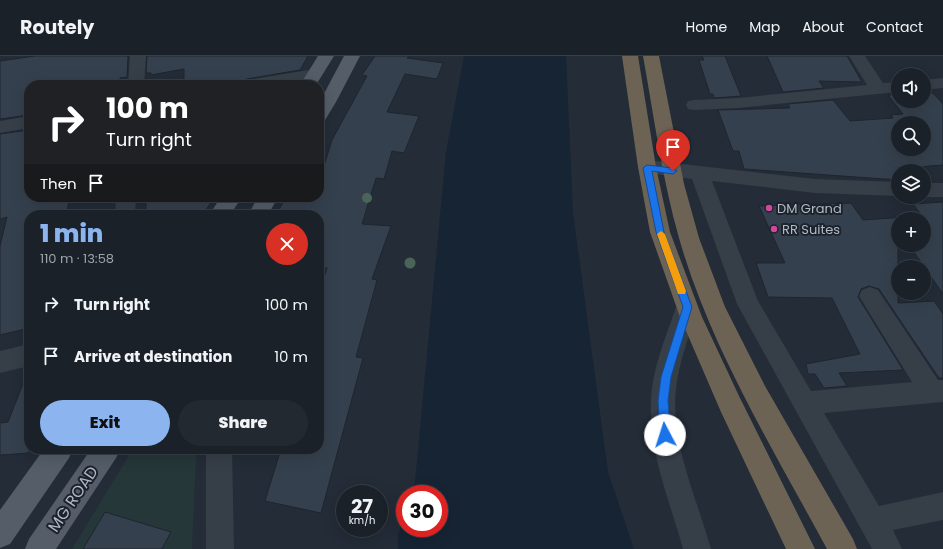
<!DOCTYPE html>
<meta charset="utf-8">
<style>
:root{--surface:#1a2129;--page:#232931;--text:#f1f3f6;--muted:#9fa3a8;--line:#383e46;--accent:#8cb4ef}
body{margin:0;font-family:Poppins,sans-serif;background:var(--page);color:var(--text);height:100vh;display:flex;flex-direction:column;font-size:15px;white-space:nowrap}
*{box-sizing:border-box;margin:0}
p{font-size:13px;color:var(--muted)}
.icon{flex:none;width:22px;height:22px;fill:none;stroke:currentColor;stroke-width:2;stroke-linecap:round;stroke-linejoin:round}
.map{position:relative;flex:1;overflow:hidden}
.drawer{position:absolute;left:24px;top:154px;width:300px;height:244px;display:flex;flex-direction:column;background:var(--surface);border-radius:16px;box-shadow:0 4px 16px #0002,0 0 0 1px var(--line)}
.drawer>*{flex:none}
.banner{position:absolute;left:24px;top:24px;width:300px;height:122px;border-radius:16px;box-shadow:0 4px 16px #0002,0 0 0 1px var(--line);background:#202124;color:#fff;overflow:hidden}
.buttons{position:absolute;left:891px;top:12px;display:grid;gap:8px}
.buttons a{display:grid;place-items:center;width:40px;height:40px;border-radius:50%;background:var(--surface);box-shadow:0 4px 16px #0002,0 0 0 1px var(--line);font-size:20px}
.speed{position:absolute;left:336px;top:429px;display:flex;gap:8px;font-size:20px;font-weight:700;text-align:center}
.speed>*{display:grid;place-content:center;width:52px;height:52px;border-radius:50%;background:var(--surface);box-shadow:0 4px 16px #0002,0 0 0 1px var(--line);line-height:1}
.speed small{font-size:10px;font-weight:400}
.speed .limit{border:6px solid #d22;background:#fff;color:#111}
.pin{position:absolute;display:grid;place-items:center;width:34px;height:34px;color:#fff;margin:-41px -17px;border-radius:50% 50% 50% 0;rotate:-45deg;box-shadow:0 0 4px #0007}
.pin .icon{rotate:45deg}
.me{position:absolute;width:44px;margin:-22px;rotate:355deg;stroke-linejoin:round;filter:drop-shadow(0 0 3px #0008)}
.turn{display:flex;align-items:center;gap:14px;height:84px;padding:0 16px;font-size:18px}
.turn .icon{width:52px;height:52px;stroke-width:2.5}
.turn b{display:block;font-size:28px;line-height:34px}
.then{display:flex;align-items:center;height:38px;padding:0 16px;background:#0003;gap:8px;font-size:15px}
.round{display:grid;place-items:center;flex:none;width:42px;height:42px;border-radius:21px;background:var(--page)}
.summary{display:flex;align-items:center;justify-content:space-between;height:68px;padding:0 16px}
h1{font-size:24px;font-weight:800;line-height:30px;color:var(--accent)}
.cta{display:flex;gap:8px;margin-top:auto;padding:8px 16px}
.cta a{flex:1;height:46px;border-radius:24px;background:var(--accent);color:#111;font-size:16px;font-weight:800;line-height:46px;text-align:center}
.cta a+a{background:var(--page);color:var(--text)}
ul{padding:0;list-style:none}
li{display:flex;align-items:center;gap:12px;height:52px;padding:0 16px}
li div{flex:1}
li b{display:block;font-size:15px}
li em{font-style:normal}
header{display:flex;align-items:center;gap:24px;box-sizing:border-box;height:56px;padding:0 20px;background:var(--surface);border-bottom:1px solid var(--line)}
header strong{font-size:19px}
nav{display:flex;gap:22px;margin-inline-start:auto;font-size:14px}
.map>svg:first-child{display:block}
.green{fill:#253739}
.water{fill:#172434}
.building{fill:#35404e;stroke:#1e252f;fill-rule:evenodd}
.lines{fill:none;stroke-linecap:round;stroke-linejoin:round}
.minor{fill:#363e48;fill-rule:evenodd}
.major{fill:#545d68;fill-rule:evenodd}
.highway{fill:#6d6354;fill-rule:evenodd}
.tree{fill:#4a6558}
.route{fill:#1a73e8;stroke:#114b97}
.slow{fill:#f59e0b}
.hotel-dot{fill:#d1479c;stroke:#1c232d;stroke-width:1.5}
.labels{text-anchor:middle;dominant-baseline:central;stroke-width:4;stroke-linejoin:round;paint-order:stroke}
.poi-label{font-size:13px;fill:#b1b9c4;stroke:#1c232d;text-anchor:start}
.near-street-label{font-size:16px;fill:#b1b9c4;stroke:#1c232d}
</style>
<header>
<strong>Routely</strong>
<nav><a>Home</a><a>Map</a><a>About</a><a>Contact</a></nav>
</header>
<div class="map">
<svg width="943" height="493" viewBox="0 0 943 493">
<rect width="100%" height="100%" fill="#232c37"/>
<polygon class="green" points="133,393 195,393 196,401 192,493 72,493"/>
<polygon class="water" points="464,0 566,0 573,157 608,416 634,493 398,493 398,479 405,457 405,472 439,472 439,438 411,438 415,426 446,96"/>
<g class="building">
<polygon points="35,0 128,0 127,21 120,22 119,29 29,29 29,59 0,63 0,5"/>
<polygon points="147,0 308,0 300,14 241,24 239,26 220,29 184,29 184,13 151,19 151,17 146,17"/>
<polygon points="375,0 409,0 407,2 443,7 437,23 405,18 387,56 419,60 404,97 392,95 384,123 376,122 362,168 391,170 372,223 377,224 356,301 363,302 321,457 265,445 281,393 319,393 319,237 327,212 319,211 319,159 276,159 286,141 319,141 319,126 332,84 367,20 362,19"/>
<polygon points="702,0 725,0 741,40 714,42 713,38 710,38 699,4 704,4"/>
<polygon points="767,0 847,0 862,26 819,25 824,32 783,36"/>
<path d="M924 37H933L943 48V109L906 112 908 115H898V124L744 113 739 95H733L718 54 790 52 788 48 833 44 850 65 893 62 891 59 903 58 888 39H898V45H924ZM898 67H924V93H898Z"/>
<polygon points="29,74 29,141 69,141 67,159 29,159 29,272 0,279 0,190 7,161 0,163 0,78"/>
<polygon points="146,141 215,141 202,159 146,159"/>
<polygon points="943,146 943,238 909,189 924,189 924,163 898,163 898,247 934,245 943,258 943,322 939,322 879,233 869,230 861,233 858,241 903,314 839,317 847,330 824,332 815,318 808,318 806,308 860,298 832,242 768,241 756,207 785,207 759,150 851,147 863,164 922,160 913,148"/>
<polygon points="28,315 29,315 29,397 0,399 0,367 8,366"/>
<polygon points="105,456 171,476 162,493 83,493"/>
</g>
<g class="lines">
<g class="minor">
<polygon points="130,0 146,0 144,29 128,29"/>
<polygon points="849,0 865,0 883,27 898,26 898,36 738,52 694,54 688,53 686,49 688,45 694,44 738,42 867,29"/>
<polygon points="315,13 321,15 323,18 321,21 278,29 239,29 241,25 247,24"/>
<polygon points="943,22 943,32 924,34 924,24"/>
<polygon points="29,60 29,72 0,77 0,65"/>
<polygon points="647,104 815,123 898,126 898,140 815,137 712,125 758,245 811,335 912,326 859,240 862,234 870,231 878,234 938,324 943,324 943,346 824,357 879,450 943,436 943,464 893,474 902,493 872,493 737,248 692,123 640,116 638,111 640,106"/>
<rect x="924" y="127" width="19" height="14"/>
<polygon points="116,141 136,141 135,159 115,159"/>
<path d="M687 242 695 244 698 251C690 278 679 305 676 333 670 387 697 442 711 493H683C670 445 648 395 651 345 652 313 666 281 676 251L679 244Z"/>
<polygon points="29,288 29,310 0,317 0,295"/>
<polygon points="206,393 232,393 234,493 206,493"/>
</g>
<g class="major">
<polygon points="318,0 334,0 316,29 300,29"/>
<polygon points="344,0 360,0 336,46 325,64 319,66 319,47"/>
<polygon points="221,141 242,141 230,159 209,159"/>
<polygon points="258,141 278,141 268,159 248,159"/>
<polygon points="44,393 73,393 69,402 10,488 0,492 0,454"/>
<polygon points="91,393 120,393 116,402 56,493 25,493 29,483"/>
</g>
<g class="highway">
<polygon points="622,0 638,0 656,111 670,176 702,261 739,340 815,493 786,493 721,356 680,261 650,176 638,111"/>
<path d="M643 0H659L684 128 699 182 725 251 765 330 853 483 857 493H827C773 393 710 291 679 182 662 122 654 61 643 0Z"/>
</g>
</g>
<g class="tree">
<circle cx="367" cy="142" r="5"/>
<circle cx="410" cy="207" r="5.5"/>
</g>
<polygon class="route" points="647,109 673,112 677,115 673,118 652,115 664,176 692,251 671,321 668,345 671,379 669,383 665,384 662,383 660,379 658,345 661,321 683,251 656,176 643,112"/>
<polygon class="slow" points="661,175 665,178 686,235 685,238 678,238 677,235 657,178"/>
<g class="hotel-dot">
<circle cx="769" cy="152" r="4"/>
<circle cx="774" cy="173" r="4"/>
</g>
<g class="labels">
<g class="poi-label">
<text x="777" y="152">DM Grand</text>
<text x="782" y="173">RR Suites</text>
</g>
<g class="near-street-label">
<text transform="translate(73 443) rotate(-56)">MG ROAD</text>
</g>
</g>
</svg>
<div class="buttons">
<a><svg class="icon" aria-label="sound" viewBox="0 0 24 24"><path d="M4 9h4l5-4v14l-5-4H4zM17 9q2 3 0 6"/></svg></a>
<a><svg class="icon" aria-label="search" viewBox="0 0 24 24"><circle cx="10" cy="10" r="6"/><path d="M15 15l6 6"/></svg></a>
<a><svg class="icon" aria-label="layers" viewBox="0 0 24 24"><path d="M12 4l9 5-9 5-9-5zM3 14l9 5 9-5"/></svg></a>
<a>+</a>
<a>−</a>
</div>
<div class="speed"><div>27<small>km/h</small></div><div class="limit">30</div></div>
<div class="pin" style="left:673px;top:115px;background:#d93025"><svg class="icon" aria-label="arrive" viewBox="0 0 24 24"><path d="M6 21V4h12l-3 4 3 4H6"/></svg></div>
<svg class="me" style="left:665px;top:379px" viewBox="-20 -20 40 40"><circle r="19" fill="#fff"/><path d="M0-13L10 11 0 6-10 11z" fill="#1a73e8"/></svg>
<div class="banner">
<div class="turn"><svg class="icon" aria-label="right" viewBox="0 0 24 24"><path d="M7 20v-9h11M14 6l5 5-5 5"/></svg><div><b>100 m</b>Turn right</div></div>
<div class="then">Then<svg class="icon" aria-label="arrive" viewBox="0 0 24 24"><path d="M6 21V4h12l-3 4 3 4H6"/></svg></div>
</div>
<section class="drawer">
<div class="summary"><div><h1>1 min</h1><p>110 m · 13:58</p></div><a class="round" style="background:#d93025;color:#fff"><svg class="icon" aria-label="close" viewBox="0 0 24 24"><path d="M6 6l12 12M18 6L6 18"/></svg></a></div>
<ul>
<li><svg class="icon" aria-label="right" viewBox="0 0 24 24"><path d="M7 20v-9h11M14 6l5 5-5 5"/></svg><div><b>Turn right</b></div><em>100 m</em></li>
<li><svg class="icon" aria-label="arrive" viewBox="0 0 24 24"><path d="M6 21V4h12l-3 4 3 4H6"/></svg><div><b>Arrive at destination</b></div><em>10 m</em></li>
</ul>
<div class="cta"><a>Exit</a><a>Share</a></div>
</section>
</div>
